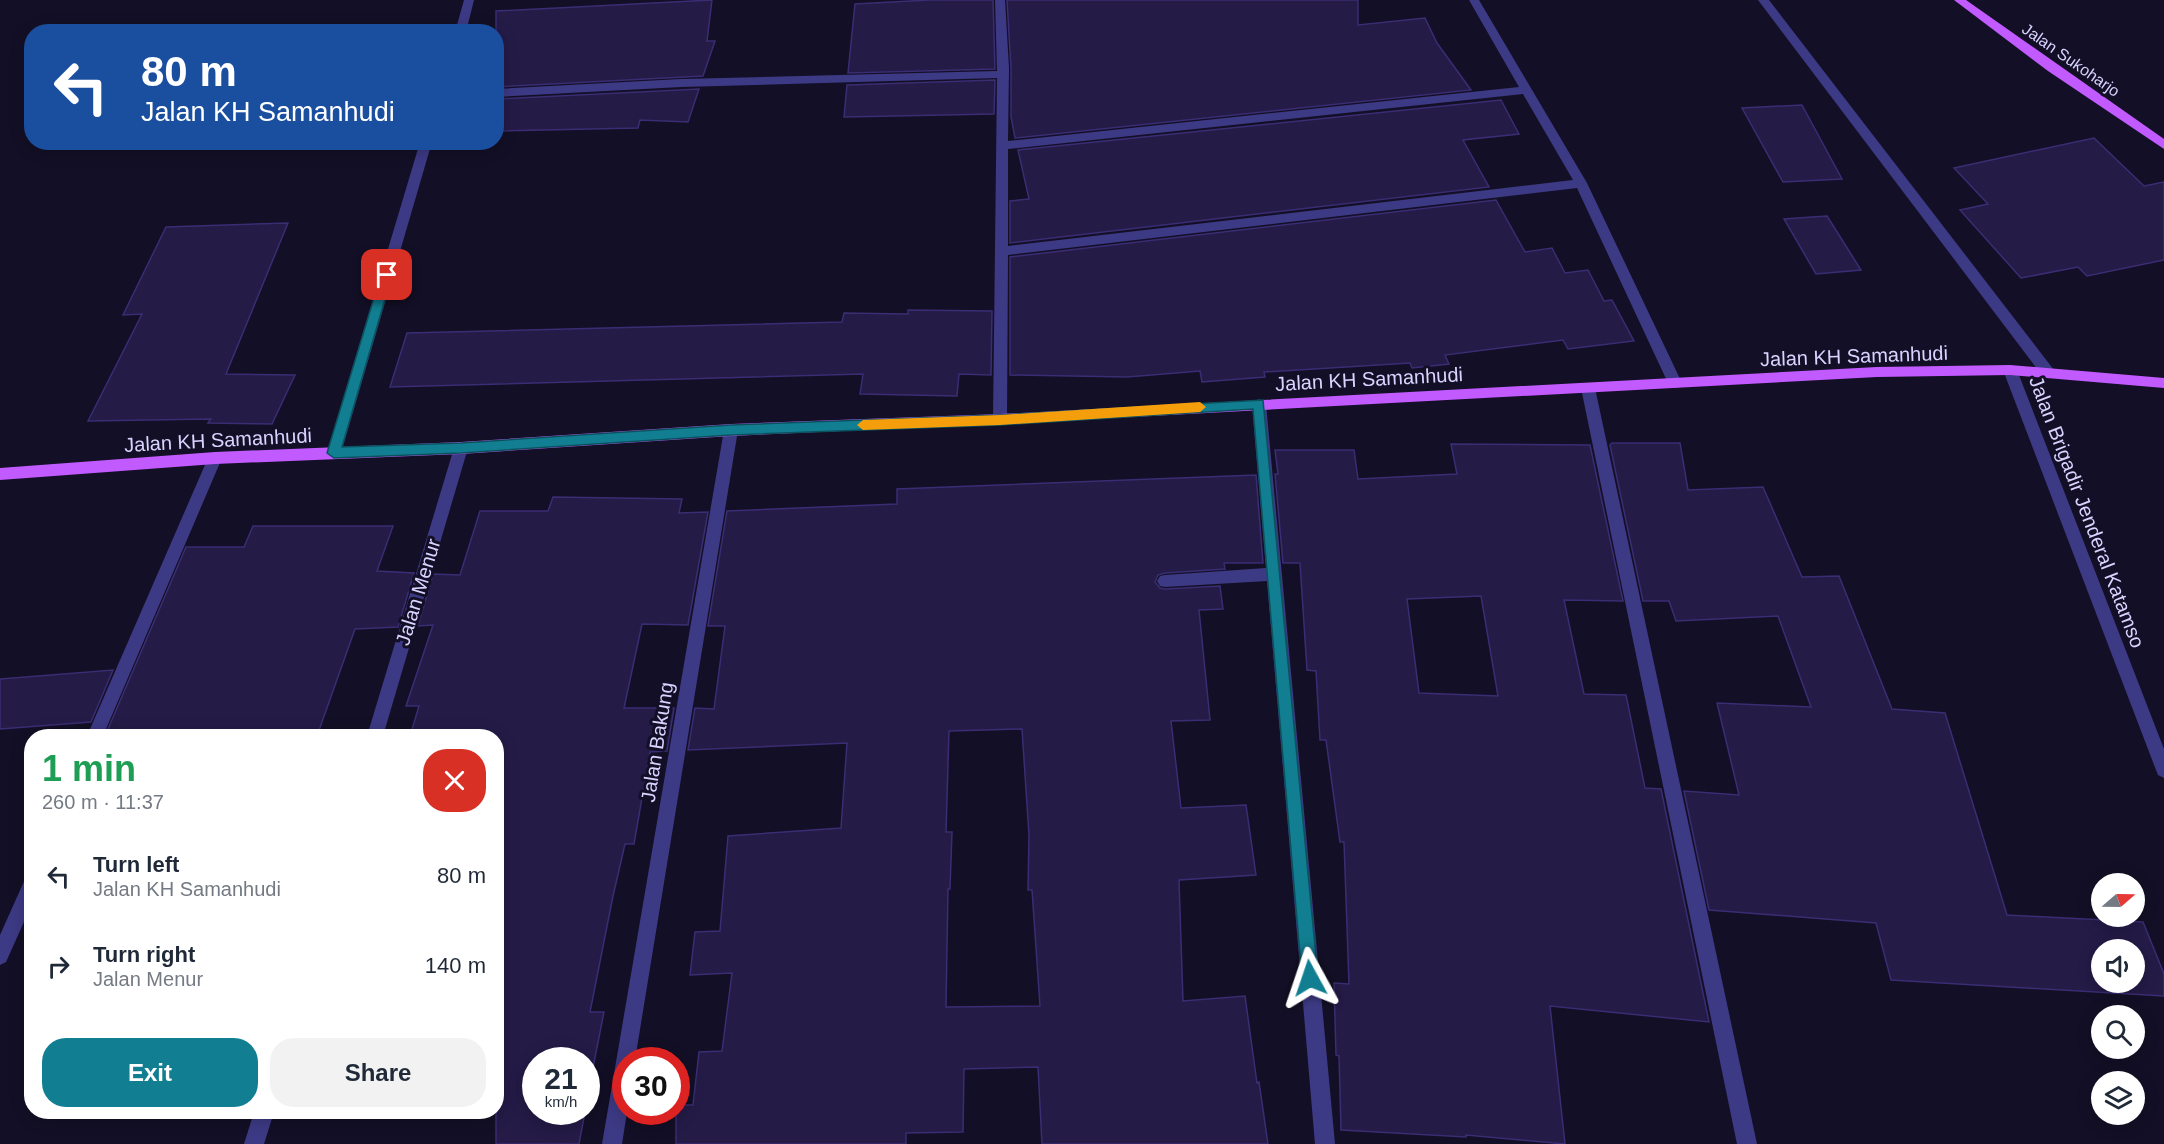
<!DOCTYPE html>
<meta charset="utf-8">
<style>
:root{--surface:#fff;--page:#f2f2f3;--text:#1f2937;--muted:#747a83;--accent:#117e91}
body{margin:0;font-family:Arial,sans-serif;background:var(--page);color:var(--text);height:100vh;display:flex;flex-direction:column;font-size:22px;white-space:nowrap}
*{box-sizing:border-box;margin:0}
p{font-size:20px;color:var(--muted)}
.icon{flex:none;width:33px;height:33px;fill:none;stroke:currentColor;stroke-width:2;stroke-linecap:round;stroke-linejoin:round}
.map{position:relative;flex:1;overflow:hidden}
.panel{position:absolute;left:24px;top:729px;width:480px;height:390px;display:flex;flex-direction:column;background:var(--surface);border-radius:24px;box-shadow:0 3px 15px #0003}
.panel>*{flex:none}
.guide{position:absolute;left:24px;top:24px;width:480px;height:126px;border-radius:24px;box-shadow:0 3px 15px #0003;background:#1a4fa0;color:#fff;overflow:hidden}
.needle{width:39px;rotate:70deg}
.controls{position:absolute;left:2091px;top:873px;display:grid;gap:12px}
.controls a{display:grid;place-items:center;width:54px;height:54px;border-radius:50%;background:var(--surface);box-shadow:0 3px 15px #0003;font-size:30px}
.speed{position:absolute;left:522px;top:1047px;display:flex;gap:12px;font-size:30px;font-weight:700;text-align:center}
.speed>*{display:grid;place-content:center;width:78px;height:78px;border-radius:50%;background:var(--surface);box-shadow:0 3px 15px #0003;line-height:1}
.speed small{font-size:15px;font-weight:400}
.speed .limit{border:9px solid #d22;background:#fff;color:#111}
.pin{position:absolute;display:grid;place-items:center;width:51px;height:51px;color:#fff;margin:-26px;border-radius:12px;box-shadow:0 3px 9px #0006}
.me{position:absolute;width:66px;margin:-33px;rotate:355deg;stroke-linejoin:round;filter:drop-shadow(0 0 4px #0008)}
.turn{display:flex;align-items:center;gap:21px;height:126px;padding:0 18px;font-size:27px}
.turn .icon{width:78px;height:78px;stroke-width:2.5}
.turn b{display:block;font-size:42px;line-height:51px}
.round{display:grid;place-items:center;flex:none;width:63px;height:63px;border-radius:24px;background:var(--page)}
.summary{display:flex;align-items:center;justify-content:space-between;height:102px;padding:0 18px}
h1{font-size:36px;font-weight:800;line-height:45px;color:#1e9e55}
.cta{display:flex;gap:12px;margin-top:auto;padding:12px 18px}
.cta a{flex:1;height:69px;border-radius:24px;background:var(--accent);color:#fff;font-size:24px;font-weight:800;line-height:69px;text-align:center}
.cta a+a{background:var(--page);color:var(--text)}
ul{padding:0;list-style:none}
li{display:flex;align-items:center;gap:18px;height:90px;padding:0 18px}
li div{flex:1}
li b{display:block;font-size:22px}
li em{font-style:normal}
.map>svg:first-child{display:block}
.building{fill:#241b47;stroke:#3b2d73;stroke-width:1.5;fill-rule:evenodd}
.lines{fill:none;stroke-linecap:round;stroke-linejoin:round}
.minor{fill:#3d3a85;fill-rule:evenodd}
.major{fill:#c25bff;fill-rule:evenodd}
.route{fill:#117e91;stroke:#0b525e;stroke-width:1.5}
.slow{fill:#f59e0b}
.labels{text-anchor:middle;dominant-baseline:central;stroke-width:6;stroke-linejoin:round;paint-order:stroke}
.far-street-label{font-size:16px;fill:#d9d4ff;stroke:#130f26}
.street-label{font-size:20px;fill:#d9d4ff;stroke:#130f26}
</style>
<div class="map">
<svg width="2164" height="1144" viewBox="0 0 2164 1144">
<rect width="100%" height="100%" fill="#130f26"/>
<g class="building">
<polygon points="712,0 707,41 715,41 703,76 496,87 496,11"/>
<polygon points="929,0 993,0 995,69 848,73 855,4"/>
<polygon points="1007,0 1358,0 1358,25 1425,18 1437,43 1471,90 1015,138 1011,117 1011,68"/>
<polygon points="995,80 994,114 844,117 847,85"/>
<polygon points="699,89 688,122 640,120 638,128 496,131 496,99"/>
<polygon points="1501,100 1519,134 1463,140 1489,187 1010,243 1010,201 1029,199 1018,150"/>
<polygon points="1802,105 1842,179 1783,182 1742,108"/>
<polygon points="2094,138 2144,186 2164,182 2164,260 2087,276 2078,267 2021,278 1960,210 1988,204 1954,168"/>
<polygon points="1496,200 1525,252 1552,248 1565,273 1588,270 1604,301 1612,300 1634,341 1568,349 1563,340 1445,355 1449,364 1412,368 1410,363 1264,372 1265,377 1202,382 1200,371 1127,377 1010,375 1010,257"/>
<polygon points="1827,216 1861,270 1816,274 1784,219"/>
<polygon points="288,223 226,374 295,375 272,424 208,423 211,419 88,421 142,314 123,315 166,227"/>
<polygon points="908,310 992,311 991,375 959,374 957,396 860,394 863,374 390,387 407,333 842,322 844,313 908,314"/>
<path d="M1612 443H1680L1688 490 1763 487 1802 577 1839 576 1892 709 1945 713 2007 915 2143 922 2164 974V996L1891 980 1876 923 1709 910 1684 791 1739 795 1717 703 1811 707 1778 616 1676 621 1669 601H1643L1610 445ZM2102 950H2134V982H2102Z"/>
<path d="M1451 444 1590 445 1623 601 1564 600 1584 694 1626 695 1645 788 1661 789 1709 1022 1550 1006 1565 1144 1466 1135V1137L1341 1130 1339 1056 1336 1055 1334 983 1349 984 1344 842H1340L1326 740H1320L1316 671 1307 670 1300 563H1283L1275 474H1278L1275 450H1354L1358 479 1457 474ZM1481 596 1498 696 1419 693 1407 599Z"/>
<path d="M1256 475 1263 563H1224L1225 569 1165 573 1158 575 1155 582 1160 588 1165 589 1220 586 1223 609 1199 610 1210 720 1171 721 1181 808 1246 805 1256 875 1179 880 1183 1001 1245 996 1257 1083 1259 1082 1268 1144H1042L1038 1067 964 1069 963 1132 906 1133V1144H676V1105H693L699 1052 722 1051 732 973 690 975 695 932 720 931 728 836 841 828 847 743 688 750 695 708 714 709 725 626H708L727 511 897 504V489ZM1022 729 1029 835 1028 890H1032L1040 1006 946 1007 948 889H950L952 832H946L949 731Z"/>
<polygon points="553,497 682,499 679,513 708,512 688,625 642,624 624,708 674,708 667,751 650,752 634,844 625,844 613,896 590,1012 604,1012 586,1103 586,1060 536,1060 536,1112 585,1112 579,1144 496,1144 496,736 410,736 419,706 406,706 433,625 418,626 433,574 460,575 480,511 548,511"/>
<polygon points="253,526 393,526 377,571 414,573 398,627 355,629 317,736 105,736 186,547 244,547"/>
<polygon points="113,670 91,722 0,729 0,679"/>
</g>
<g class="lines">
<g class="minor">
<polygon points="464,0 474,0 466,32 455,32"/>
<path d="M995 0H1005L1009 68 1008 141 1519 87 1469 0H1479L1587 183 1682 383 1680 387 1675 388 1668 383 1577 188 1008 255 1007 419 1000 424 993 419 997 78 681 87 496 97V89L681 79 997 71ZM1523 94 1573 180 1008 246V149Z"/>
<polygon points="1758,0 1769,0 2054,370 2056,374 2054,378 2044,378"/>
<polygon points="420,142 432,142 341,453 339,457 329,457 327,453"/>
<polygon points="2010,365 2017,370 2164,749 2164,778 2158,775 2156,770 2003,370"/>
<polygon points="1588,383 1595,388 1757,1144 1737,1144 1581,388"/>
<polygon points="1259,399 1266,404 1335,1144 1315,1144 1267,581 1165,587 1160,586 1157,581 1160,576 1165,575 1266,568 1252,404"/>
<polygon points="731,424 738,430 635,1060 626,1060 626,1112 627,1112 622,1144 602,1144 724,430"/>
<polygon points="461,442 466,444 468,448 383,736 367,736 454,448 456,444"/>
<polygon points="215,452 220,454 222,458 103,736 87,736 208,458 210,454"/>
<polygon points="32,875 32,904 6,962 0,965 0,935 26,877"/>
<polygon points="254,1112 274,1112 264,1144 244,1144"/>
</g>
<g class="major">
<polygon points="1954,0 1966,0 2164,139 2164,149 2048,71"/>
<polygon points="2010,365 2164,378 2164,388 2010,375 1877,377 1000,424 731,436 461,454 215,464 0,480 0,468 215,452 461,442 731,424 1000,414 1877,367"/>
</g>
</g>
<polygon class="route" points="387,271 392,275 342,447 461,443 731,425 1000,415 1263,400 1318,978 1316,983 1310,986 1304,983 1302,978 1253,409 1000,425 731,435 461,453 334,458 327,453 381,275"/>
<polygon class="slow" points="1200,402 1206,407 1200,412 1000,425 863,430 857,425 863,420 1000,415"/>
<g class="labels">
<g class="far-street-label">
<text transform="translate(2071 60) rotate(35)">Jalan Sukoharjo</text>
</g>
<g class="street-label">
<text transform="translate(1854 356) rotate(-2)">Jalan KH Samanhudi</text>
<text transform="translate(1369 379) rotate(-3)">Jalan KH Samanhudi</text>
<text transform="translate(218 440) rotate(-3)">Jalan KH Samanhudi</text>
<text transform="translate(2087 512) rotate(69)">Jalan Brigadir Jenderal Katamso</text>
<text transform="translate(418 592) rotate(-73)">Jalan Menur</text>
<text transform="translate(657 742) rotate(-81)">Jalan Bakung</text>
</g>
</g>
</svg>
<div class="controls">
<a><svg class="needle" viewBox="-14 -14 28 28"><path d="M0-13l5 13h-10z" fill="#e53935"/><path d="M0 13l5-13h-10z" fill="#747a83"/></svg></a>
<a><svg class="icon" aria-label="sound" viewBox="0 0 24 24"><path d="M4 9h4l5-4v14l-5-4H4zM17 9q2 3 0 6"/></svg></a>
<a><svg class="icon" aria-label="search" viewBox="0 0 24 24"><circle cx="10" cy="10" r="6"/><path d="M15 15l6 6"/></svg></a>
<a><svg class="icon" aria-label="layers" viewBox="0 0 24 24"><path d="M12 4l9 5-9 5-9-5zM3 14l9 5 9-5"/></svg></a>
</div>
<div class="speed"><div>21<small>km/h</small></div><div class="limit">30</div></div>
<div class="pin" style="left:387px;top:275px;background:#d93025"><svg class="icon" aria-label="arrive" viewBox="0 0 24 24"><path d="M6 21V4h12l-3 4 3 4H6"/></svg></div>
<svg class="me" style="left:1310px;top:978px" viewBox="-20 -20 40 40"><path d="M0-17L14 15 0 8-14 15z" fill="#117e91" stroke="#fff" stroke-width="4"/></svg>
<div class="guide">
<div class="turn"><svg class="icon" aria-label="left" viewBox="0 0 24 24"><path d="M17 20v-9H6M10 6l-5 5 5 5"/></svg><div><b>80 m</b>Jalan KH Samanhudi</div></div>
</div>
<section class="panel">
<div class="summary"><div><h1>1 min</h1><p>260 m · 11:37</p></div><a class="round" style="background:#d93025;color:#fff"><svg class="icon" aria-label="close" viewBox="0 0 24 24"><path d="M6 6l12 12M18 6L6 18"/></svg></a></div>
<ul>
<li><svg class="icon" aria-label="left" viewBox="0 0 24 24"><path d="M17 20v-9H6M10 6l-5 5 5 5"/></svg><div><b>Turn left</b><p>Jalan KH Samanhudi</p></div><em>80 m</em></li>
<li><svg class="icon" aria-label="right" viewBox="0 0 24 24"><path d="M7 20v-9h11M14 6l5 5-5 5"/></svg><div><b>Turn right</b><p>Jalan Menur</p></div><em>140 m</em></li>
</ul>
<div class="cta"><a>Exit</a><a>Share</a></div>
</section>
</div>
